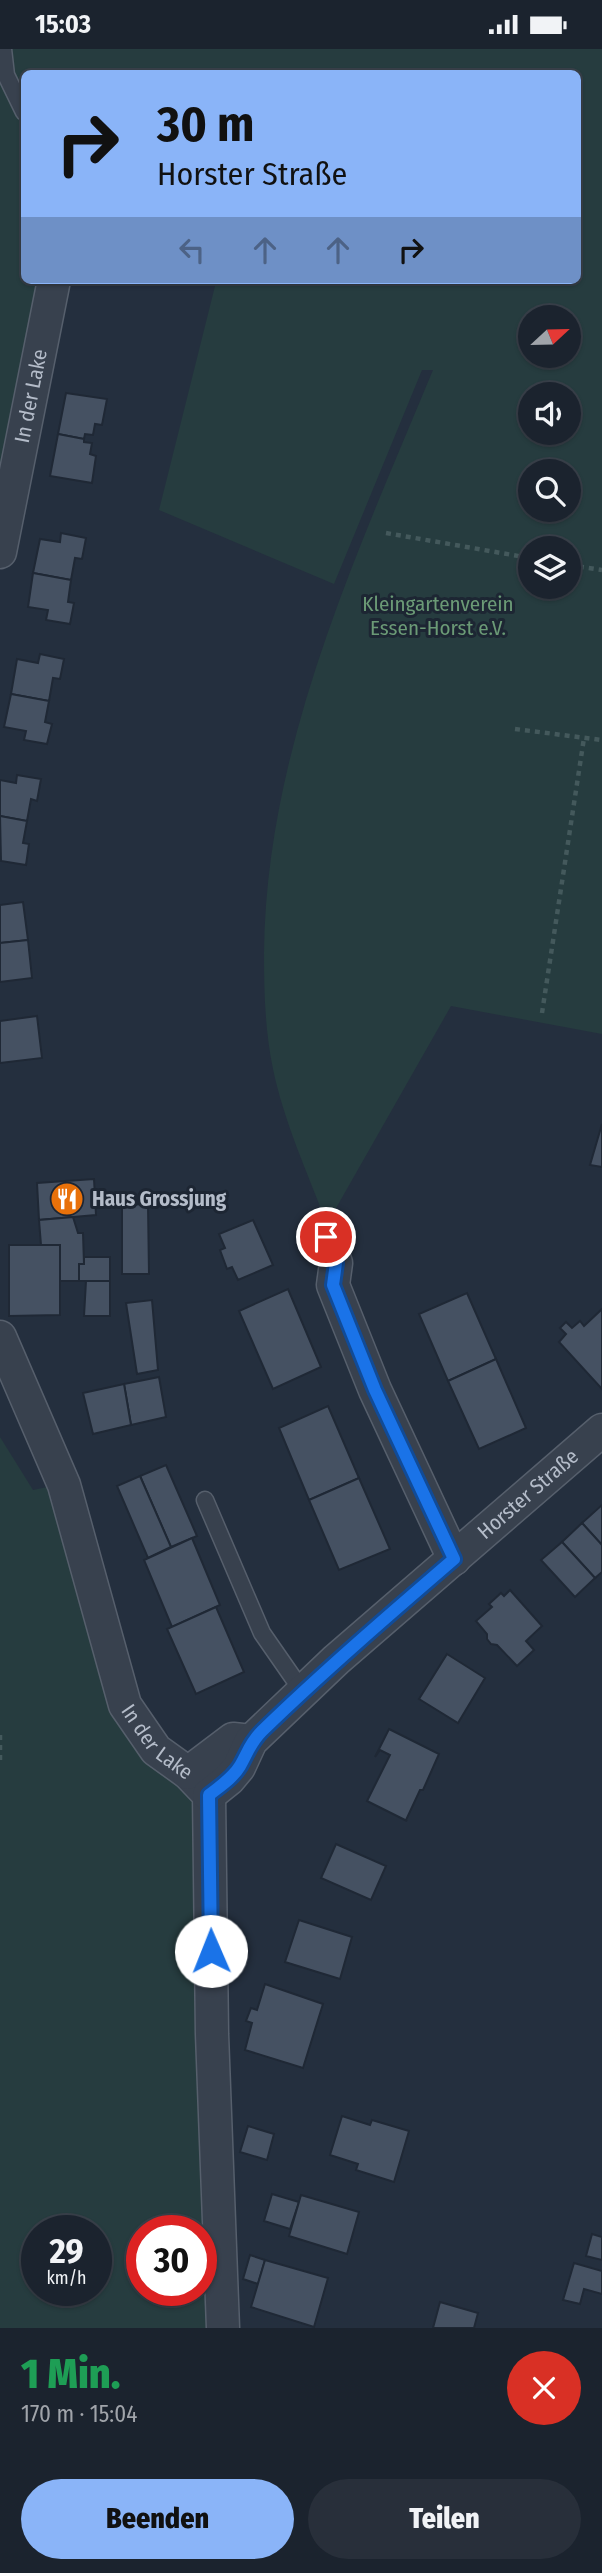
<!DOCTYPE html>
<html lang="de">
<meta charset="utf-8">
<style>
:root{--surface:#1b232e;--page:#282f3a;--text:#f1f3f6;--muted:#a0a4aa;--line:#39404a;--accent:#8ab4f8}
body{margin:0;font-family:"Fira Sans Condensed",sans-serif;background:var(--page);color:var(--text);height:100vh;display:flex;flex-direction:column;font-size:26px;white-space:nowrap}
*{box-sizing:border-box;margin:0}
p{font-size:23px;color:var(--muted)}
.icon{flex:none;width:38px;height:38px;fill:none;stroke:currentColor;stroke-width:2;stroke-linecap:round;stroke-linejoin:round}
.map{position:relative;height:2279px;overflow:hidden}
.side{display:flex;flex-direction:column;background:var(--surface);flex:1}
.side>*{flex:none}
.banner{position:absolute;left:21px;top:21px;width:560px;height:214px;border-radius:10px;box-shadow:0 2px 5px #0004,0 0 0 2px var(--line);background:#8ab4f8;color:#111;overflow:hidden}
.needle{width:46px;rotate:68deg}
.tools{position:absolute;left:518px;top:256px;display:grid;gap:14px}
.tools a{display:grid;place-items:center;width:63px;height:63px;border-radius:50%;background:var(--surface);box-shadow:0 2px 5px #0004,0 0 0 2px var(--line);font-size:35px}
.speed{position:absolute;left:21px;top:2166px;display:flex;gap:14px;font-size:35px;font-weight:700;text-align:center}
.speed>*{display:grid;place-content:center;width:91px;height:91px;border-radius:50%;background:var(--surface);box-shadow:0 2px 5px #0004,0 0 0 2px var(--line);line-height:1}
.speed small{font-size:18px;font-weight:400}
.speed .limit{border:10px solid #d22;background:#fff;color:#111}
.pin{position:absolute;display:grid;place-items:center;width:60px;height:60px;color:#fff;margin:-30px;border:4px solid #fff;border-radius:50%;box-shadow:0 2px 7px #0007}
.me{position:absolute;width:77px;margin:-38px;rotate:359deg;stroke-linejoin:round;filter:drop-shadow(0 0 5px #0008)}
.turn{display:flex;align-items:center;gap:24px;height:147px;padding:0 21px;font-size:32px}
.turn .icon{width:91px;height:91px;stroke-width:2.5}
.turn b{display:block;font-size:49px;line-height:60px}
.lanes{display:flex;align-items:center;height:66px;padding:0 21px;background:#0003;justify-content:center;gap:35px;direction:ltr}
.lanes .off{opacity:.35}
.round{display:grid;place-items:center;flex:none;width:74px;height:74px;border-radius:37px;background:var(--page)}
.summary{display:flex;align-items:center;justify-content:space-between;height:119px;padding:0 21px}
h1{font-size:42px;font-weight:800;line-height:52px;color:#1e9e55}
.action{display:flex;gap:14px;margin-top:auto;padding:14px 21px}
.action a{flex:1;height:80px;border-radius:42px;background:var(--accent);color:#111;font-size:28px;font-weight:800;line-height:80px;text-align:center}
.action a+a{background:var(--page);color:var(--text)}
.status{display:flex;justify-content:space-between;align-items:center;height:49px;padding:0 35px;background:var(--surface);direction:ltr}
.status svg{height:19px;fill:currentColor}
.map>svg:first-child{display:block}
.green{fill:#263c3f;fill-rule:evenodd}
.building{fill:#455162;stroke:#1f2835;stroke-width:2}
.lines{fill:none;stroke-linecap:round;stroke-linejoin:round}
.lane-casing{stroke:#565f6c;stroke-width:19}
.street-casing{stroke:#565f6c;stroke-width:35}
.path{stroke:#44595c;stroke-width:4.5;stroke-dasharray:5 5;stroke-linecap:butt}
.lane{stroke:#38414e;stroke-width:16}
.street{stroke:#38414e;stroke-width:32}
.route-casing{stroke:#114b97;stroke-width:18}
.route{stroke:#1a73e8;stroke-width:12}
.labels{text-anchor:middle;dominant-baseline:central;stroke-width:6;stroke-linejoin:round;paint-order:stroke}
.street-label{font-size:21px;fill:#b4bcc9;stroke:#1d2633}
.park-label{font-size:21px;fill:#6b9a76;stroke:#1d2633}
.poi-label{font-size:21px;font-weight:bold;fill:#b4bcc9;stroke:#1d2633;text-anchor:start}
</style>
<div class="status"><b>15:03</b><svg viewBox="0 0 49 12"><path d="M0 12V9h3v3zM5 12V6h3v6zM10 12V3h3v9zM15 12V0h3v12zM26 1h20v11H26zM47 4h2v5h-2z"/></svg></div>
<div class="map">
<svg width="602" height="2279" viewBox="0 0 602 2279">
<rect width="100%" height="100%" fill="#242f3e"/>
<g class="green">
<path d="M0 0H602V985L451 957 327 1175C308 1125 284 1073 273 1020 265 981 264 943 264 904 266 699 356 507 433 321H422L334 535 159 461 215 237 211 231H578V24H24V231H45L0 458ZM530 268H569V306H530ZM530 345H569V383H530ZM530 422H569V460H530ZM530 499H569V537H530Z"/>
<path d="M0 1388 33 1441 57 1436 120 1659 203 1747 221 2279H0ZM37 2182H96V2242H37ZM142 2182H201V2242H142Z"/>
</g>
<g class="building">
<polygon points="66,344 107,350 102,376 95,375 93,386 85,385 84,390 58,385"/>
<polygon points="58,385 84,390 84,393 92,394 90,405 96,407 92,434 50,427"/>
<polygon points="61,484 86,489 82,510 75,509 71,531 33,524 40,490 60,493"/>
<polygon points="33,524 71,531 68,553 74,554 70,575 46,571 48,561 28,558"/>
<polygon points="40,605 64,610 60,630 53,629 49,652 11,645 17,610 38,614"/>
<polygon points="11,645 49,652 45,673 52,675 47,695 24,691 26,682 4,678"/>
<polygon points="17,726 41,730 37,752 31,750 27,772 0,767 0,731 16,734"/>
<polygon points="0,767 27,772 23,794 29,795 26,816 1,812"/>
<polygon points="23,853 28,891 0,894 0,856"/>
<polygon points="28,891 32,929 0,933 0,894"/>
<polygon points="37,967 42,1009 0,1014 0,972"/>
<polygon points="602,1075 602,1118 590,1116"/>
<polygon points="94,1130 96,1166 39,1171 37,1134"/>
<polygon points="148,1155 149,1225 122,1225 122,1156"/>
<polygon points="73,1168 78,1184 83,1184 84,1215 79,1215 79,1232 60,1232 60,1196 41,1196 39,1171"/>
<polygon points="253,1171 273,1216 238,1231 232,1218 227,1220 220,1201 225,1199 219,1185"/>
<polygon points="9,1196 60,1196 60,1266 9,1267"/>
<polygon points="84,1208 110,1208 110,1232 79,1232 79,1215 84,1215"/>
<polygon points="86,1232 110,1232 110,1267 84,1267"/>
<polygon points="288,1240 321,1318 273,1340 239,1262"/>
<polygon points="467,1244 496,1310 448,1332 419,1265"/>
<polygon points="152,1251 158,1321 137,1325 126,1254"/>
<polygon points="602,1260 602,1340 559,1293 566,1285 560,1279 566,1273 572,1279 580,1272 584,1277"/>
<polygon points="496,1310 526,1379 479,1400 448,1332"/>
<polygon points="159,1328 166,1368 131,1376 124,1335"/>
<polygon points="124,1335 131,1376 93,1385 83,1344"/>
<polygon points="328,1357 359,1429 309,1451 279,1379"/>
<polygon points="166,1416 197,1487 171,1498 140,1427"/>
<polygon points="140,1427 171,1498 148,1509 117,1437"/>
<polygon points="359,1429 390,1500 339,1521 309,1451"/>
<polygon points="602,1456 602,1496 582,1474"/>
<polygon points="582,1474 602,1496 602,1523 595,1529 562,1493"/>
<polygon points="192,1489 220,1556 172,1578 144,1511"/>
<polygon points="562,1493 595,1529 575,1548 541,1511"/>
<polygon points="510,1541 542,1577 526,1592 534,1601 517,1617 497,1596 491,1595 487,1590 487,1585 476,1572 492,1558 489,1555 501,1544 504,1547"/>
<polygon points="216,1558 244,1623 196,1645 167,1580"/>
<polygon points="447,1605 485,1629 458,1674 419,1650"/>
<polygon points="389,1680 439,1705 423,1741 420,1741 406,1771 407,1772 367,1752 390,1706 380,1701 375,1708"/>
<polygon points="336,1795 386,1817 371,1851 321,1829"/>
<polygon points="299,1871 352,1888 340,1930 285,1913"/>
<polygon points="265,1935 323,1955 303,2019 245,2001 252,1974 246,1972 251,1959 257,1961"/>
<polygon points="342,2067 370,2076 372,2071 409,2082 394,2133 356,2121 358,2115 330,2106"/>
<polygon points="248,2077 274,2085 267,2111 240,2103"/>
<polygon points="272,2145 299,2153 290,2180 264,2172"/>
<polygon points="301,2146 359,2163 347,2205 289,2187"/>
<polygon points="592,2185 602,2188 602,2211 586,2207"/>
<polygon points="250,2206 265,2211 258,2235 243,2230"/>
<polygon points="265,2211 328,2229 314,2278 251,2258"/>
<polygon points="574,2214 602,2222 602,2245 584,2240 580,2255 563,2251"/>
<polygon points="440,2253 478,2264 474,2279 433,2279"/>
</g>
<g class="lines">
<defs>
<g id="lane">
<polyline points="3,0 6,26 24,63"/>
<polyline points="205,1451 262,1584 303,1643"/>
</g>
<g id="street">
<path id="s1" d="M0 503 54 231"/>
<polyline points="326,1188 336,1214 333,1236 375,1341 454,1510"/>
<path id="s2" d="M0 1288 64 1436 125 1656 156 1701 188 1724 209 1746 212 1985 223 2279"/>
<polyline points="188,1724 233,1690 251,1692"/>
<path id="s3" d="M209 1746 229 1730 239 1718 251 1692 336 1611 602 1381"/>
</g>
</defs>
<use href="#lane" class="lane-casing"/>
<use href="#street" class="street-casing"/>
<g class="path">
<polyline points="386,484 530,509"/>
<polyline points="569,516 602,521"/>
<polyline points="515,680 602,691"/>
<polyline points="542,964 584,689"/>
<polyline points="0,1686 0,1714"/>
</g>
<use href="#lane" class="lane"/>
<use href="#street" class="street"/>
</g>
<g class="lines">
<defs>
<path id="route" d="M211 1902 209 1746C220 1737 232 1730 240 1717 248 1703 250 1694 262 1682 324 1622 389 1566 454 1510L375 1341 333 1236 336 1214 326 1188"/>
</defs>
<use href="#route" class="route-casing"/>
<use href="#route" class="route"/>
</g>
<defs>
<symbol id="restaurant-disc" viewBox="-11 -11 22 22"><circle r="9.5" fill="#e8710a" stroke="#1d2633"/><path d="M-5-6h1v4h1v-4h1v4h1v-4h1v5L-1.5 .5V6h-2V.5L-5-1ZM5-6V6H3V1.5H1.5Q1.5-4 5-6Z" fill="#fff"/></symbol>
</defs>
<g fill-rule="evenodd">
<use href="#restaurant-disc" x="48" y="1131" width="38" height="38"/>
</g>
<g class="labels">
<g class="street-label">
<text stroke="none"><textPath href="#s1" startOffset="159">In der Lake</textPath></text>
<text stroke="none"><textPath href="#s3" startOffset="441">Horster Straße</textPath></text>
<text stroke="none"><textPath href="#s2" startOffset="439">In der Lake</textPath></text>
</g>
<g class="park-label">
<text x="438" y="555">Kleingartenverein<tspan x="438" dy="24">Essen-Horst e.V.</tspan></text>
</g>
<g class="poi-label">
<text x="92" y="1150">Haus Grossjung</text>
</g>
</g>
</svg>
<div class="tools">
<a><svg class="needle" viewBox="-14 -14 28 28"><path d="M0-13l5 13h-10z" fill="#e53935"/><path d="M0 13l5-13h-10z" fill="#a0a4aa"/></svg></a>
<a><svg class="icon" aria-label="sound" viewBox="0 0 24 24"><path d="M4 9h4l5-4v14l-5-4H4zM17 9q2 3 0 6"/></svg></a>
<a><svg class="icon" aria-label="search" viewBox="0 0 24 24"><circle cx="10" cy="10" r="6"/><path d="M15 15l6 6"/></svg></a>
<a><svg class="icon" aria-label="layers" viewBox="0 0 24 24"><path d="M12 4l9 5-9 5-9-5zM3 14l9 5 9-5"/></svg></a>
</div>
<div class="speed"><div>29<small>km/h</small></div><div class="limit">30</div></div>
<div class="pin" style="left:326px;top:1188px;background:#d93025"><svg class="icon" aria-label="arrive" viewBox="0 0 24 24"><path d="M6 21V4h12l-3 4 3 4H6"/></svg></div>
<svg class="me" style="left:211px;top:1902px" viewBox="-20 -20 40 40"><circle r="19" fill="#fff"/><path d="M0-13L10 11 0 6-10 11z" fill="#1a73e8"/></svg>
<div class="banner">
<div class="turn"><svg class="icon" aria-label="right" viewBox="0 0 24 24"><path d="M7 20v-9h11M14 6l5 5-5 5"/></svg><div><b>30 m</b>Horster Straße</div></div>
<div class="lanes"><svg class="icon off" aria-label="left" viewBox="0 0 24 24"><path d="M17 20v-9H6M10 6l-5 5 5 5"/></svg><svg class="icon off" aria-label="ahead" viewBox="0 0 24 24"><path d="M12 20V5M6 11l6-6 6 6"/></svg><svg class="icon off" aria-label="ahead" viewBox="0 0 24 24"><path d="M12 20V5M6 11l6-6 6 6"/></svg><svg class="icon" aria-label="right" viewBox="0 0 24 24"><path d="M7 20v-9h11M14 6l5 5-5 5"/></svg></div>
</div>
</div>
<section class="side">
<div class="summary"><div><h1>1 Min.</h1><p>170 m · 15:04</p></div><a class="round" style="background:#d93025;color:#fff"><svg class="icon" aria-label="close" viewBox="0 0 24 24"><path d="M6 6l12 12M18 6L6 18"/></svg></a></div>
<div class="action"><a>Beenden</a><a>Teilen</a></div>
</section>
